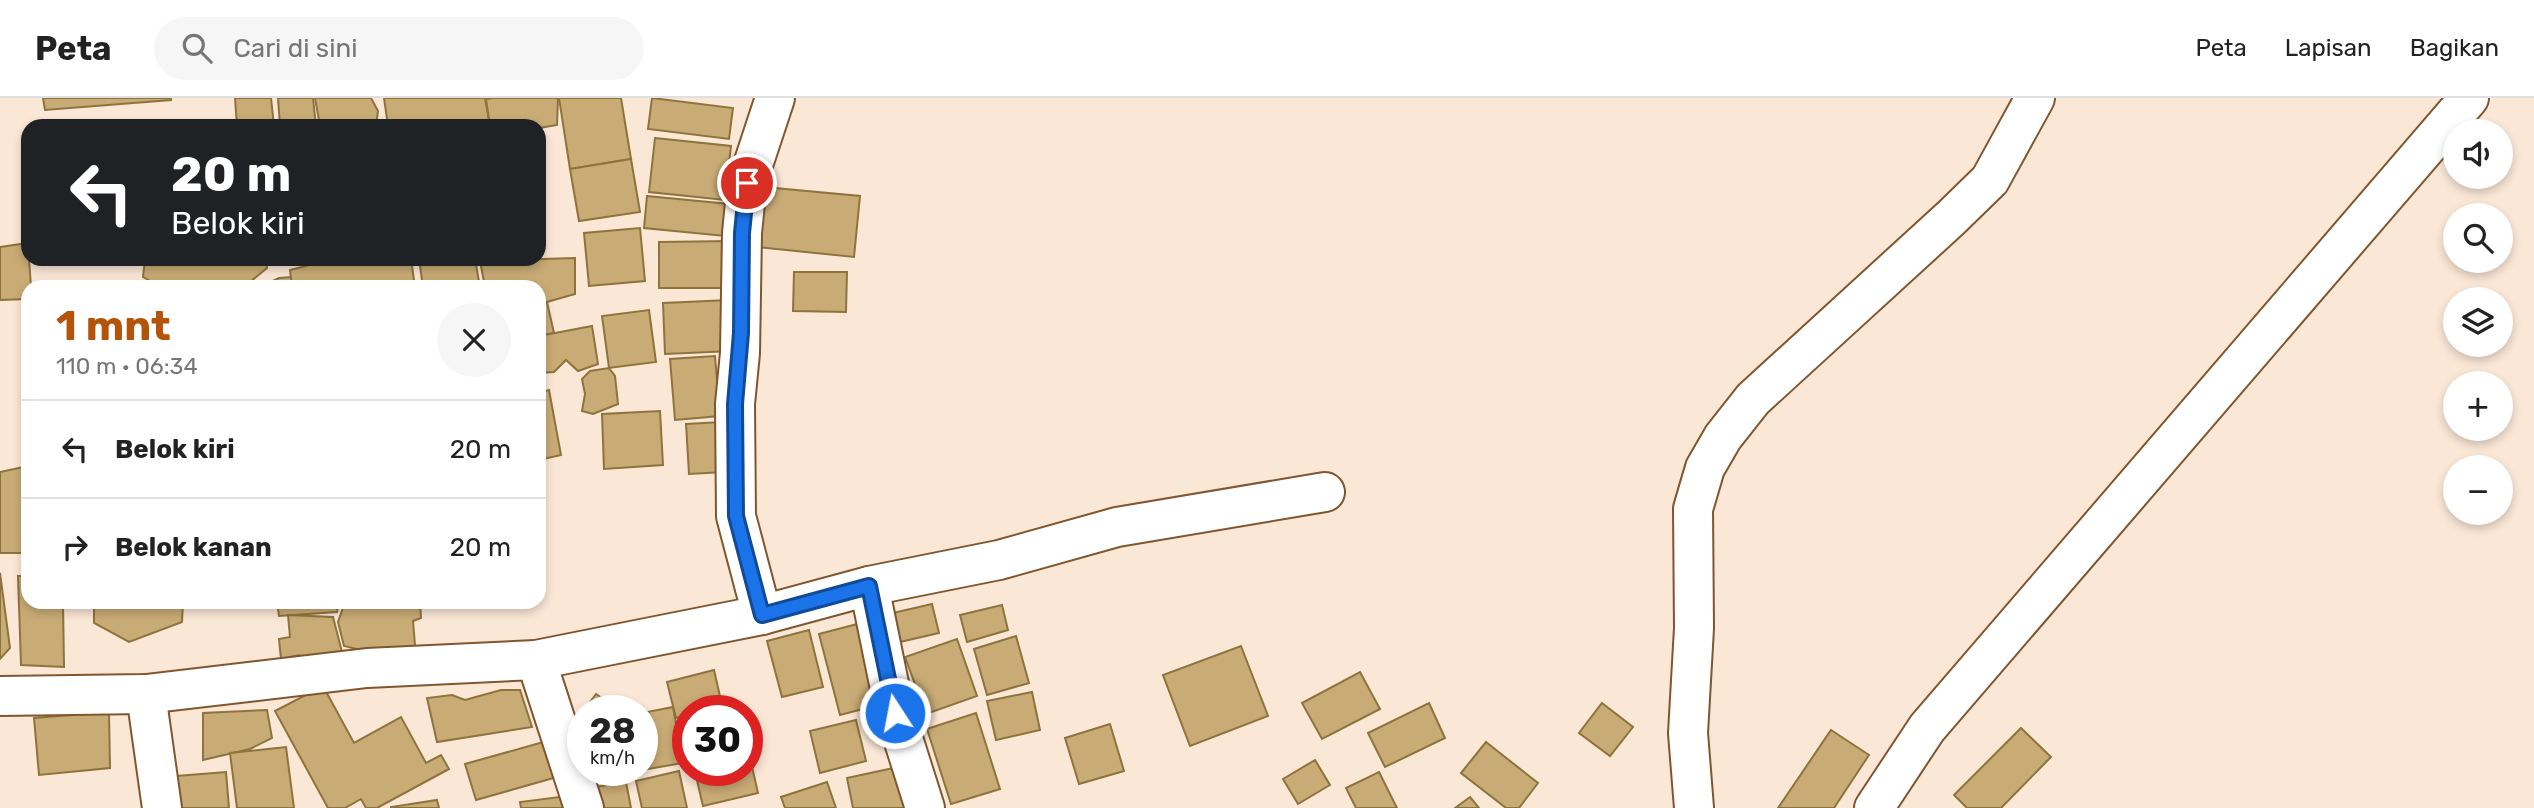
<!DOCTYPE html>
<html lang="id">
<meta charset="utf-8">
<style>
:root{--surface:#fff;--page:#f6f6f6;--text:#222;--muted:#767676;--line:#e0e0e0;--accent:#b45309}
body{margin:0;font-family:Rubik,sans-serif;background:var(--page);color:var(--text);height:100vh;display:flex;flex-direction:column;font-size:26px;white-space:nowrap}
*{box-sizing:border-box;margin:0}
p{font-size:23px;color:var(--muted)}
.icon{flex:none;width:38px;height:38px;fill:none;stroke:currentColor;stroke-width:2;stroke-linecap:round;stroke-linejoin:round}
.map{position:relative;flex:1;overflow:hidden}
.sheet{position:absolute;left:21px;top:182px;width:525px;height:329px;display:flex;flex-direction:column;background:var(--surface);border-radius:21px;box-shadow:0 4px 10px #0003}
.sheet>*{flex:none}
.hud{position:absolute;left:21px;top:21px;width:525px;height:147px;border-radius:21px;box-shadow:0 4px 10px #0003;background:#202124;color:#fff;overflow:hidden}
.controls{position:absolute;left:2443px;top:21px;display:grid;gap:14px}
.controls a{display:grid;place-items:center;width:70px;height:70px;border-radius:50%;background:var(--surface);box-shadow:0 4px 10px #0003;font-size:35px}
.speed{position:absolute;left:567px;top:597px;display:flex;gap:14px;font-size:35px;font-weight:700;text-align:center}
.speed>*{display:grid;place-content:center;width:91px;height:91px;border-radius:50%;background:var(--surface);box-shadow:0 4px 10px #0003;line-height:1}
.speed small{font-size:18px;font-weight:400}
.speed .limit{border:10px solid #d22;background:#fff;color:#111}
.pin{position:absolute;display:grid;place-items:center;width:60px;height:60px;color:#fff;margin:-30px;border:4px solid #fff;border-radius:50%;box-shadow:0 2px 7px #0007}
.me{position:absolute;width:77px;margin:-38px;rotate:349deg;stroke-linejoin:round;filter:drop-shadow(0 0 5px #0008)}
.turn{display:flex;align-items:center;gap:24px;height:147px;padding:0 35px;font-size:32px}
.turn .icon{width:91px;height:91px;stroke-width:2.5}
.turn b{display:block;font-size:49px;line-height:60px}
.round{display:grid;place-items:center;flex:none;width:74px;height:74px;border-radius:37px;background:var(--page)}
.overview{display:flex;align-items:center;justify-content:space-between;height:119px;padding:0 35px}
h1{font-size:42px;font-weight:700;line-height:52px;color:var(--accent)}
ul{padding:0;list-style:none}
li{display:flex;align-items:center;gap:21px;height:98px;padding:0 35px;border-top:2px solid var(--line)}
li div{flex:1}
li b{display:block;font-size:26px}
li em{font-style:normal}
header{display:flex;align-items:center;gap:42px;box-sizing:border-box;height:98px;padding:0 35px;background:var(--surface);border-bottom:2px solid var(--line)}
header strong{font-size:33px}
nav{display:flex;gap:38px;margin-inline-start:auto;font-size:24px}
.search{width:490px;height:63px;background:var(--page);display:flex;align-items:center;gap:18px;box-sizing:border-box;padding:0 24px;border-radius:38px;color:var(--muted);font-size:26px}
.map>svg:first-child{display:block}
.building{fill:#c9ab75;stroke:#8e733d;stroke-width:2}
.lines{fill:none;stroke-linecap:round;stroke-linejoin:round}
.minor-casing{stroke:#81562e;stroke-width:42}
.minor{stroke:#fff;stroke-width:38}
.route-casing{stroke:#114b97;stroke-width:18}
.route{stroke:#1a73e8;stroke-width:12}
</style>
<header>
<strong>Peta</strong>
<div class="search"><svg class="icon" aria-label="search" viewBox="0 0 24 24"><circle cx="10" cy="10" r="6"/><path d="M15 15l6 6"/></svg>Cari di sini</div>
<nav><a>Peta</a><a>Lapisan</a><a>Bagikan</a></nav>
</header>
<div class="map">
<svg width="2534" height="710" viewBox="0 0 2534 710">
<rect width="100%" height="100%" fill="#fbe7d6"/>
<g class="building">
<polygon points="43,0 171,0 171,2 45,12"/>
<polygon points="235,0 271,0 274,28 237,28"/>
<polygon points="278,0 313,0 316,28 280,28"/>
<polygon points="315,0 371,0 378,13 376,28 320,28"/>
<polygon points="384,0 485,0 490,28 388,28"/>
<polygon points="493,0 558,0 557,27 539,30 539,28 490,28 486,1"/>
<polygon points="559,0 621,0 631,61 570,71"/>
<polygon points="652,0 733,10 729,41 648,31"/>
<polygon points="655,40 731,48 725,102 649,94"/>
<polygon points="631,61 640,114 579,123 570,71"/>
<polygon points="764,89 860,98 854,159 758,149"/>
<polygon points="647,98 729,106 725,138 644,130"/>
<polygon points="640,130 645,183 589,188 584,135"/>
<polygon points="731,143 731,190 659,190 659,144"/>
<polygon points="28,145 31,189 28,189 28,201 0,202 0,149"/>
<polygon points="575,160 575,196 547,204 554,235 539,238 539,189 485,189 480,163"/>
<polygon points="145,161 266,161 267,170 244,189 161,189 143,179"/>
<polygon points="312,161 344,161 346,166 373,161 411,161 415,189 292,189 290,172 310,167"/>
<polygon points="419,161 475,161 480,189 423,189"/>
<polygon points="794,174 847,174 846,214 793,213"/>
<polygon points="291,179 292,189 260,189 279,180"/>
<polygon points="729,202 732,253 665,256 663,205"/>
<polygon points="649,212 656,264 609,270 602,218"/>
<polygon points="592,228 598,266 578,273 566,262 554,274 539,275 539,238"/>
<polygon points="715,258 720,318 675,322 670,261"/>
<polygon points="609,270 615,278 618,306 593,316 582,313 585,296 582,281 590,273"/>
<polygon points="549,292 561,357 539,362 539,295"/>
<polygon points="660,313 663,367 604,371 602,316"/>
<polygon points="722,324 724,374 689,376 686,326"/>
<polygon points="28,368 28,455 0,455 0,374"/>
<polygon points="0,475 10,550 0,561"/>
<polygon points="18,478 28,478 28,504 63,504 64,569 21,567"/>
<polygon points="94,504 183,504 182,524 129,544 94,525"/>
<polygon points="277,504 339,504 337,514 279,518"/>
<polygon points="345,504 420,504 421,520 413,523 415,547 406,554 365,553 344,548 338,524"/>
<polygon points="932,506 939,535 887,547 880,518"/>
<polygon points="1002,507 1008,532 967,544 960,517"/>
<polygon points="288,517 333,519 343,558 314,571 299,557 281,561 279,541 290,539"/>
<polygon points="861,525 882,606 840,617 819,536"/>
<polygon points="809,532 823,589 782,599 767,543"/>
<polygon points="1016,538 1029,585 987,597 974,551"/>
<polygon points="957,541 977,598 926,616 905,559"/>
<polygon points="1241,548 1268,618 1190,648 1163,577"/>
<polygon points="714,572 722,607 703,612 688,612 688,617 676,620 667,584"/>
<polygon points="1360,574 1380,611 1322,641 1302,605"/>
<polygon points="323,588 354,645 401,619 426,665 441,657 449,671 377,710 366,710 361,701 345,710 328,710 275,613"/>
<polygon points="501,592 520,592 532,629 437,644 427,600 452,597 465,602"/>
<polygon points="1032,594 1040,632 996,642 987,603"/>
<polygon points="596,596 620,612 584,612"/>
<polygon points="1429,605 1445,640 1385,669 1368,635"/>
<polygon points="1602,605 1633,629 1610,658 1579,635"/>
<polygon points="673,609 683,665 642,672 642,615"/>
<polygon points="267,612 272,640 250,651 203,662 203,615"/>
<polygon points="109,614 110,670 39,677 34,620"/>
<polygon points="976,615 1000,691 951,706 927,631"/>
<polygon points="856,622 866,663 820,675 810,633"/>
<polygon points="1110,626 1124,673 1079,686 1065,640"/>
<polygon points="2021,630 2051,659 2001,710 1967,710 1954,697"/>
<polygon points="1831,632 1869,657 1834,710 1778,710"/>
<polygon points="554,641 564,677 476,702 465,666"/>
<polygon points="1486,644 1538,685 1519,710 1506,710 1461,675"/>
<polygon points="286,649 294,710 237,710 230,655"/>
<polygon points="750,660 758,695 703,708 695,674 747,672 747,661"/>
<polygon points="1315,662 1330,687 1298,706 1283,681"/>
<polygon points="898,669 907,710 853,710 847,680"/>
<polygon points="679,673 687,710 642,710 636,683"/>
<polygon points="226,674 229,710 167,710 164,679"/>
<polygon points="1379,674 1397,710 1356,710 1346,690"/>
<polygon points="626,684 631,710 599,710 595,689"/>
<polygon points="827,684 836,710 785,710 781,699"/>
<polygon points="575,697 576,710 521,710 520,704"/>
<polygon points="1470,699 1479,710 1455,710"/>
<polygon points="437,702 439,710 391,710 391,709"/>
</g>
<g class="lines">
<defs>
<g id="minor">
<polyline points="869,488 895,615 925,710"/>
<polyline points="762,517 736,418 735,306 740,255 742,135 747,85 775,0"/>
<polyline points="536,562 584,710"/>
<polyline points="146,596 162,710"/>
<polyline points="0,598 146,596 367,570 536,562 762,517 869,488 999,462 1117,429 1325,394"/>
<polyline points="1694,710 1688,635 1694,530 1693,411 1705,370 1723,339 1753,301 1951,120 1990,82 2035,0"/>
<polyline points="1874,710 1927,630 2469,0"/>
</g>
</defs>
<use href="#minor" class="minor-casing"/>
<use href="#minor" class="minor"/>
</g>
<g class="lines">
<defs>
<polyline id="route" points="747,85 742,135 741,235 735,306 736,418 762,517 869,488 895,615"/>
</defs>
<use href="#route" class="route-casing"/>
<use href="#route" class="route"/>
</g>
</svg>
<div class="controls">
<a><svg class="icon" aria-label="sound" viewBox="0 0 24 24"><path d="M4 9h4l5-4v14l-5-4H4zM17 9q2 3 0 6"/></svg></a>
<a><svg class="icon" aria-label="search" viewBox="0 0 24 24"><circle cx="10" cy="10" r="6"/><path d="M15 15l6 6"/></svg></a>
<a><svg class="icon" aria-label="layers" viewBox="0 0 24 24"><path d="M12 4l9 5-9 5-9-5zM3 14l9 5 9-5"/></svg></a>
<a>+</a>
<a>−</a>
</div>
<div class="speed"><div>28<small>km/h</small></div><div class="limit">30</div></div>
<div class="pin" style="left:747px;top:85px;background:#d93025"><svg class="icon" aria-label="arrive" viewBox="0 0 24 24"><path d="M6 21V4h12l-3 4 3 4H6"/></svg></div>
<svg class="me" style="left:895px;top:615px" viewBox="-20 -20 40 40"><circle r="17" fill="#1a73e8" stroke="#fff" stroke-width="3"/><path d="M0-11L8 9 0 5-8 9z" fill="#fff"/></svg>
<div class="hud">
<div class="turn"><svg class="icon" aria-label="left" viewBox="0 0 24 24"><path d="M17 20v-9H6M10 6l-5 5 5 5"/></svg><div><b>20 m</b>Belok kiri</div></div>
</div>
<section class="sheet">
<div class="overview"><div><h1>1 mnt</h1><p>110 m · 06:34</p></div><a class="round"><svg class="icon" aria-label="close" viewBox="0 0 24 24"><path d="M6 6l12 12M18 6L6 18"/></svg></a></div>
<ul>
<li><svg class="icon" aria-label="left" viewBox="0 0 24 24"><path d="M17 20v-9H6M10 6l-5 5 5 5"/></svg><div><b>Belok kiri</b></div><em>20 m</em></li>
<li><svg class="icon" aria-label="right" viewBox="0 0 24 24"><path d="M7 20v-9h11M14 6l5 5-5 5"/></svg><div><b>Belok kanan</b></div><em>20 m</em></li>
</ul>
</section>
</div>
